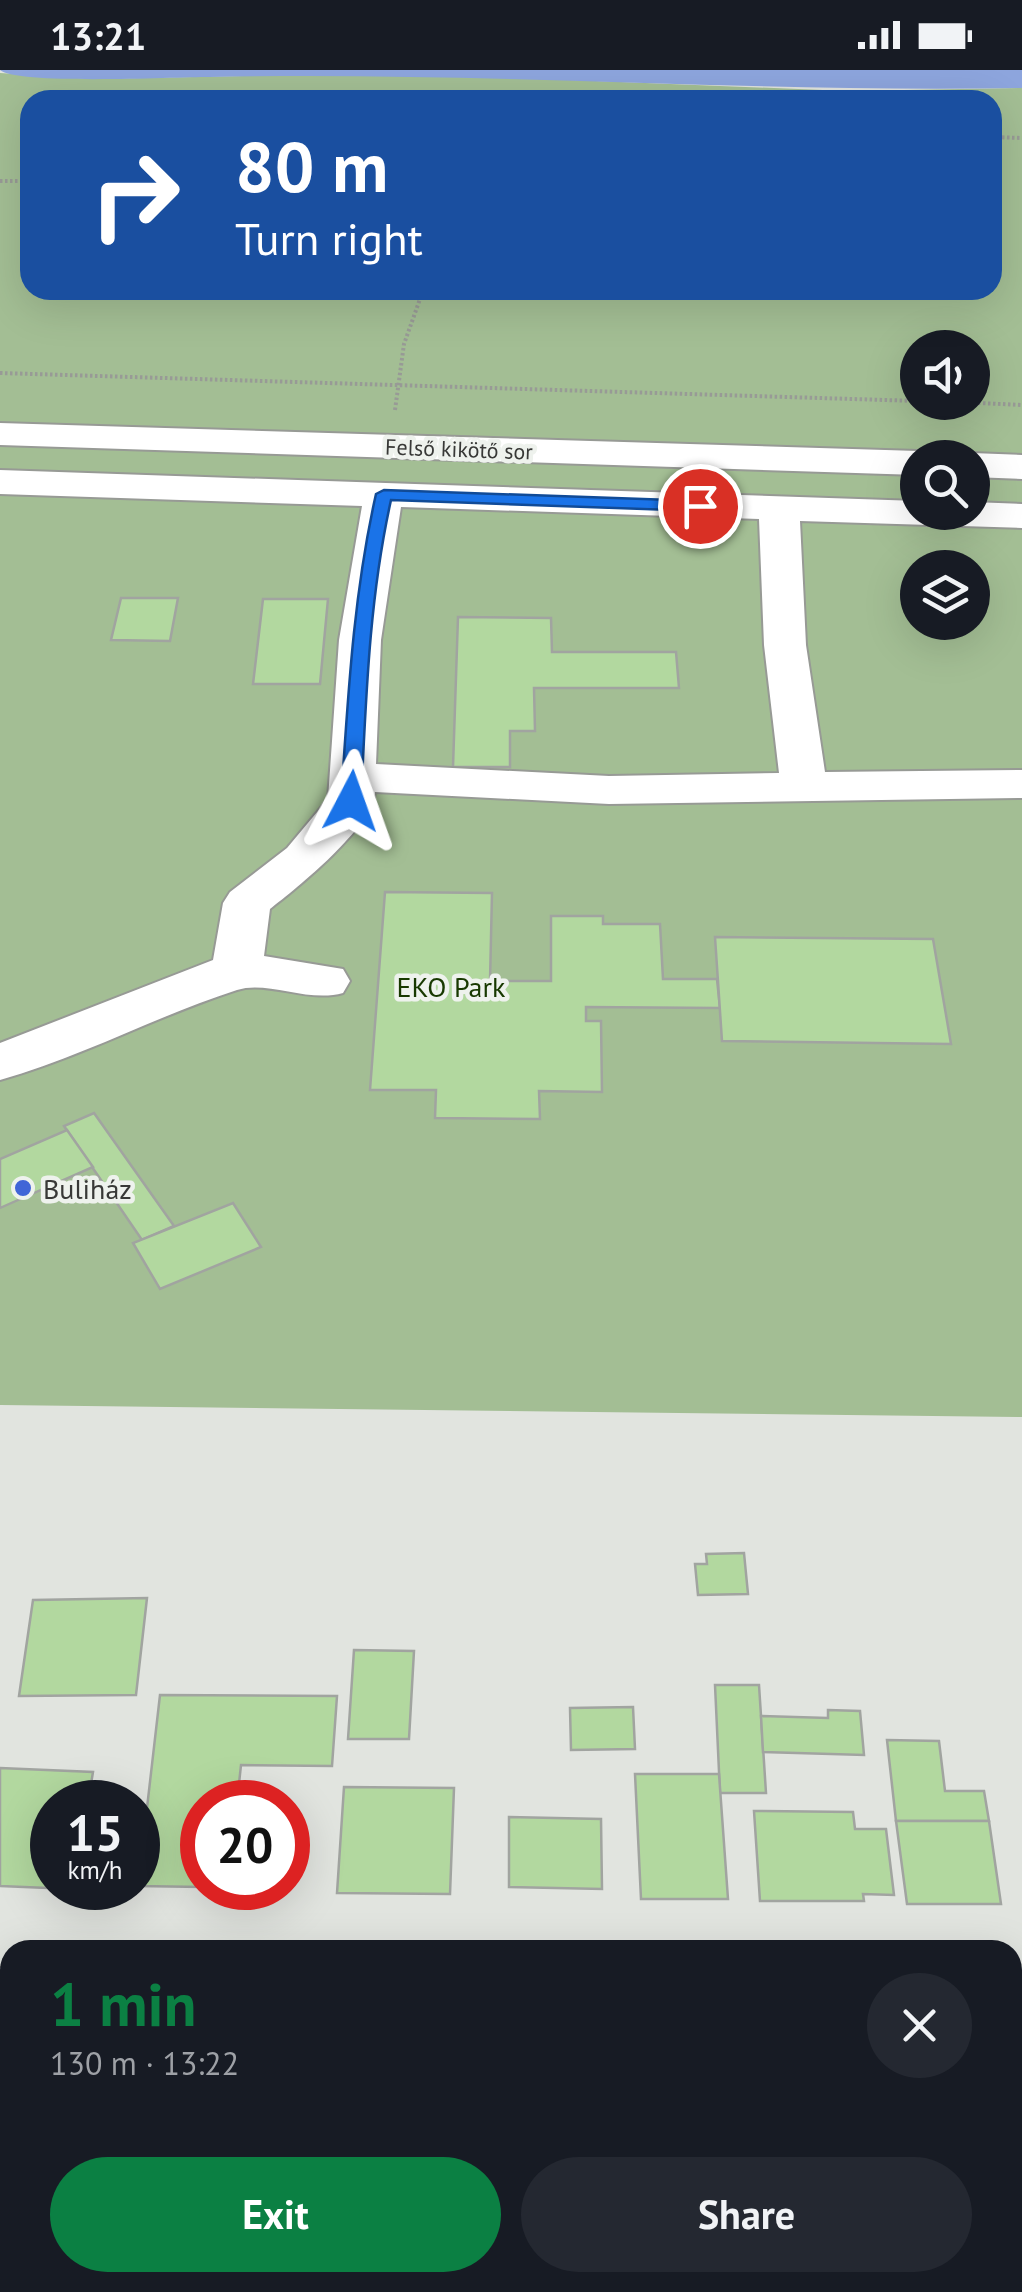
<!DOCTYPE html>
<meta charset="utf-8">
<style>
:root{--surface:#171b24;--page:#242831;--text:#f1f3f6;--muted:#9ea1a6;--accent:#0b8043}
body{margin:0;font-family:"PT Sans",sans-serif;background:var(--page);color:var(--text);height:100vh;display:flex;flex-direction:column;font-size:38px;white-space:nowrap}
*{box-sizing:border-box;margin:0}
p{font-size:32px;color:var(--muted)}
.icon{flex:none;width:55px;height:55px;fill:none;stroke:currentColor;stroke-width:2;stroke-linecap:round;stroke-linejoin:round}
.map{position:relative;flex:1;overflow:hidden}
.sheet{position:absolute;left:0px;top:1870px;width:1022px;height:352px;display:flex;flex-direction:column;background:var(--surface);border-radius:30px 30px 0 0;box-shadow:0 10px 40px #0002}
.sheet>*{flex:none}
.banner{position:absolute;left:20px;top:20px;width:982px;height:210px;border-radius:30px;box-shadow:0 10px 40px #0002;background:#1a4fa0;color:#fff;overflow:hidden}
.buttons{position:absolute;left:900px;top:260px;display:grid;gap:20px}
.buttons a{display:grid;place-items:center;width:90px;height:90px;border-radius:50%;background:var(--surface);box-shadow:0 10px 40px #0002;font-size:50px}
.speed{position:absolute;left:30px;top:1710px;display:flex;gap:20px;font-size:50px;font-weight:700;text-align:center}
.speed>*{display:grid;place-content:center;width:130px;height:130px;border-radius:50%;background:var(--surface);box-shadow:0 10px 40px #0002;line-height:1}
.speed small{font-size:25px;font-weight:400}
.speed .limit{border:15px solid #d22;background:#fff;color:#111}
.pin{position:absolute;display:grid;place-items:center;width:85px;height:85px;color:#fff;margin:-42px;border:5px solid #fff;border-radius:50%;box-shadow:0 2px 10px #0007}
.me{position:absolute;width:110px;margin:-55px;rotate:4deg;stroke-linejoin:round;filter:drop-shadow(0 0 8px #0008)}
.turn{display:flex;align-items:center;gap:35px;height:210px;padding:0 50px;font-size:45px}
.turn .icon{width:130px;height:130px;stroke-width:2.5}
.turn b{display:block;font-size:70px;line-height:85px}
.round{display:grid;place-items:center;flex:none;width:105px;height:105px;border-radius:52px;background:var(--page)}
.overview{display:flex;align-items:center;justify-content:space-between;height:170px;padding:0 50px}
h1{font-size:60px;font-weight:800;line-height:75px;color:var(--accent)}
.button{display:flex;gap:20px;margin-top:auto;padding:20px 50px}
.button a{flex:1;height:115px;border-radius:60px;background:var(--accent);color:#fff;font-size:40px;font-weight:800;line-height:115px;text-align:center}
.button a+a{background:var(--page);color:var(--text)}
.status{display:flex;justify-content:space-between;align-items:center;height:70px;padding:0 50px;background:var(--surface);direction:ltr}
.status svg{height:28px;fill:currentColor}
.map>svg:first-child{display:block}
.green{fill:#a3be94;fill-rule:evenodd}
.water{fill:#8da5dd}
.building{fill:#b2d89f;stroke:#a1a4a0;stroke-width:2.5}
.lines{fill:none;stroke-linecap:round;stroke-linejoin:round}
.minor-casing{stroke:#979a95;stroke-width:4}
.path{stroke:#989a96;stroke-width:4;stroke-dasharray:2.5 2.5;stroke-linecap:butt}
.minor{fill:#fff;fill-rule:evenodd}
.route{fill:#1a73e8;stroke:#114b97;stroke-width:2.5}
.poi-dot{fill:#4065d7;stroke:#eef2ed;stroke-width:4}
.labels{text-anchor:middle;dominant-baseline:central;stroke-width:9;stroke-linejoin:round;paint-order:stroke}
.far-street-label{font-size:22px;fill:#383937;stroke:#eef2ed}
.park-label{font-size:28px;fill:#183900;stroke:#eef2ed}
.poi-label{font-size:28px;fill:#383937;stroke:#eef2ed;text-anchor:start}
</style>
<div class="status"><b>13:21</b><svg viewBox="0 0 49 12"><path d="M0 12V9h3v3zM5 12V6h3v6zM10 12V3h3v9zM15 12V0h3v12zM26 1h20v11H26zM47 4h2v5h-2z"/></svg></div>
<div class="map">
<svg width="1022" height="2222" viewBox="0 0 1022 2222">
<rect width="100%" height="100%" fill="#e1e4df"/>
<path class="green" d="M0 3 93 9 395 3 847 21 1022 18V1347L0 1335ZM30 30H992V220H30ZM918 278H972V332H918ZM918 388H972V442H918ZM918 498H972V552H918Z"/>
<path class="water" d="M0 0H1022V18C751 23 480 1 209 7 175 7 17 15 0 0Z"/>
<g class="building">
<polygon points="121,528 178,528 170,571 111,570"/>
<polygon points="263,529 328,529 320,614 253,614"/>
<polygon points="458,547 551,548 552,582 676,582 679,618 534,618 535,661 510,661 510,697 453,697"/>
<polygon points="385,822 492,823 490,911 551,911 551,846 603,846 603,854 660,854 663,909 717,909 720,938 586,937 586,951 601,951 602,1022 539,1021 540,1049 435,1048 436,1020 370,1020"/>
<polygon points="715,867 933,869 951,974 722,971"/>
<polygon points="94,1043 174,1156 142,1170 64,1056"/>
<polygon points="67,1060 93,1097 0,1138 0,1089"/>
<polygon points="233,1133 261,1177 160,1219 133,1173"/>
<polygon points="744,1483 748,1524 698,1525 695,1494 707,1494 706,1484"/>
<polygon points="147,1528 136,1625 19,1626 33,1530"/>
<polygon points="354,1580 414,1581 409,1669 348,1669"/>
<polygon points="715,1615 759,1615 766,1723 720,1723"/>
<polygon points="160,1625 337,1626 332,1696 241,1695 237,1732 202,1732 202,1817 138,1816"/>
<polygon points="633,1637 635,1679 571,1680 570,1638"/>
<polygon points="828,1640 860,1641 864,1685 763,1682 761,1646 828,1648"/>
<polygon points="887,1670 939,1671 945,1721 984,1721 989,1751 896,1751"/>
<polygon points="0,1698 93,1702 88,1732 52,1732 52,1818 72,1819 0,1816"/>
<polygon points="635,1704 719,1704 728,1829 641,1829"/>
<polygon points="344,1717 454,1718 450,1824 337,1823"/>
<polygon points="754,1741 853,1742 855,1759 886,1759 894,1825 863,1824 864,1831 760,1831"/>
<polygon points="509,1747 601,1749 602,1819 509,1817"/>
<polygon points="896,1751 989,1751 1001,1834 907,1834"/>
<polygon points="0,2131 10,2131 10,2212 237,2212 236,2222 0,2222"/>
<polygon points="1012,2132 1022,2132 1022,2222 1012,2178"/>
<polygon points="343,2212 525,2212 525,2222 342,2222"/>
<rect x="670" y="2212" width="111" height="10"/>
<polygon points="844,2212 973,2212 973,2222 845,2222"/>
</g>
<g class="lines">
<defs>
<g id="minor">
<polygon points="0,353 918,381 934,388 918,388 918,405 0,375"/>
<polygon points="972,383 1022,385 1022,409 972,407 972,388 958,388"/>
<path d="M0 400 918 431V442H972V432L1022 434V458L800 451 806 575 825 702 1022 700V728L609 734 375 722C373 757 297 818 270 839L264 886 343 899 350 911 343 923C308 933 267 910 237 920 156 946 82 987 0 1010V973L213 890 223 833 230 822 287 778 328 729 339 570 362 436 0 424ZM401 437 759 449 764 575 779 703 609 706 376 694 381 570Z"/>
<rect x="0" y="1898" width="10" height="74"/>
<rect x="1012" y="1915" width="10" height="74"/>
</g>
</defs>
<use href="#minor" class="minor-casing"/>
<g class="path">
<polyline points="992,67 1022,68"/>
<polyline points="0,111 30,111"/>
<polyline points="0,303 918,331"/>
<polyline points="958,332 1022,335"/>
<polyline points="395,340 404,274 420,229 417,220"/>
</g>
<use href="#minor" class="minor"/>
</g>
<path class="route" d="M384 420 700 431 708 436 700 441 391 430C369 529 366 629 361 731L351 737 341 731C348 628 353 526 376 424Z"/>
<circle class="poi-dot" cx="23" cy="1118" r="10"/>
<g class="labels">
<g class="far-street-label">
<text transform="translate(459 379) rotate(2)">Felső kikötő sor</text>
</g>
<g class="park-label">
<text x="451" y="916">EKO Park</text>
</g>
<g class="poi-label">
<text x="43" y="1118">Buliház</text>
</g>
</g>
</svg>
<div class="buttons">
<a><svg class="icon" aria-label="sound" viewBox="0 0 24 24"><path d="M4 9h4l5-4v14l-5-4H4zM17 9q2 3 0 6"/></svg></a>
<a><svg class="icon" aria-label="search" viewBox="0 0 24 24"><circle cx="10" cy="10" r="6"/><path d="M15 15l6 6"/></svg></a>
<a><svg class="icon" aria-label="layers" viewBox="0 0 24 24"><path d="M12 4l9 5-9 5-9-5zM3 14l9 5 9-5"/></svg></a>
</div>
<div class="speed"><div>15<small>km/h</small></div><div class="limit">20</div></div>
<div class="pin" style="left:700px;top:436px;background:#d93025"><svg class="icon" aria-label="arrive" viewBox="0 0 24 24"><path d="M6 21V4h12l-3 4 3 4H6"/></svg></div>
<svg class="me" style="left:351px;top:731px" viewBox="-20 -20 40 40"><path d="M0-17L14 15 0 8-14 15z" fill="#1a73e8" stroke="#fff" stroke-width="4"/></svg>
<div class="banner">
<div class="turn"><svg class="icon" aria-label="right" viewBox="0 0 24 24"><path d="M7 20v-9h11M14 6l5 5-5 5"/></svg><div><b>80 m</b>Turn right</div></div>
</div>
<section class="sheet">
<div class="overview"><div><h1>1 min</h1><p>130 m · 13:22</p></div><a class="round"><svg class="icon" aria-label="close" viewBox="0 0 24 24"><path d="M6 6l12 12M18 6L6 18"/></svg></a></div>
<div class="button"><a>Exit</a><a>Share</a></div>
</section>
</div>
